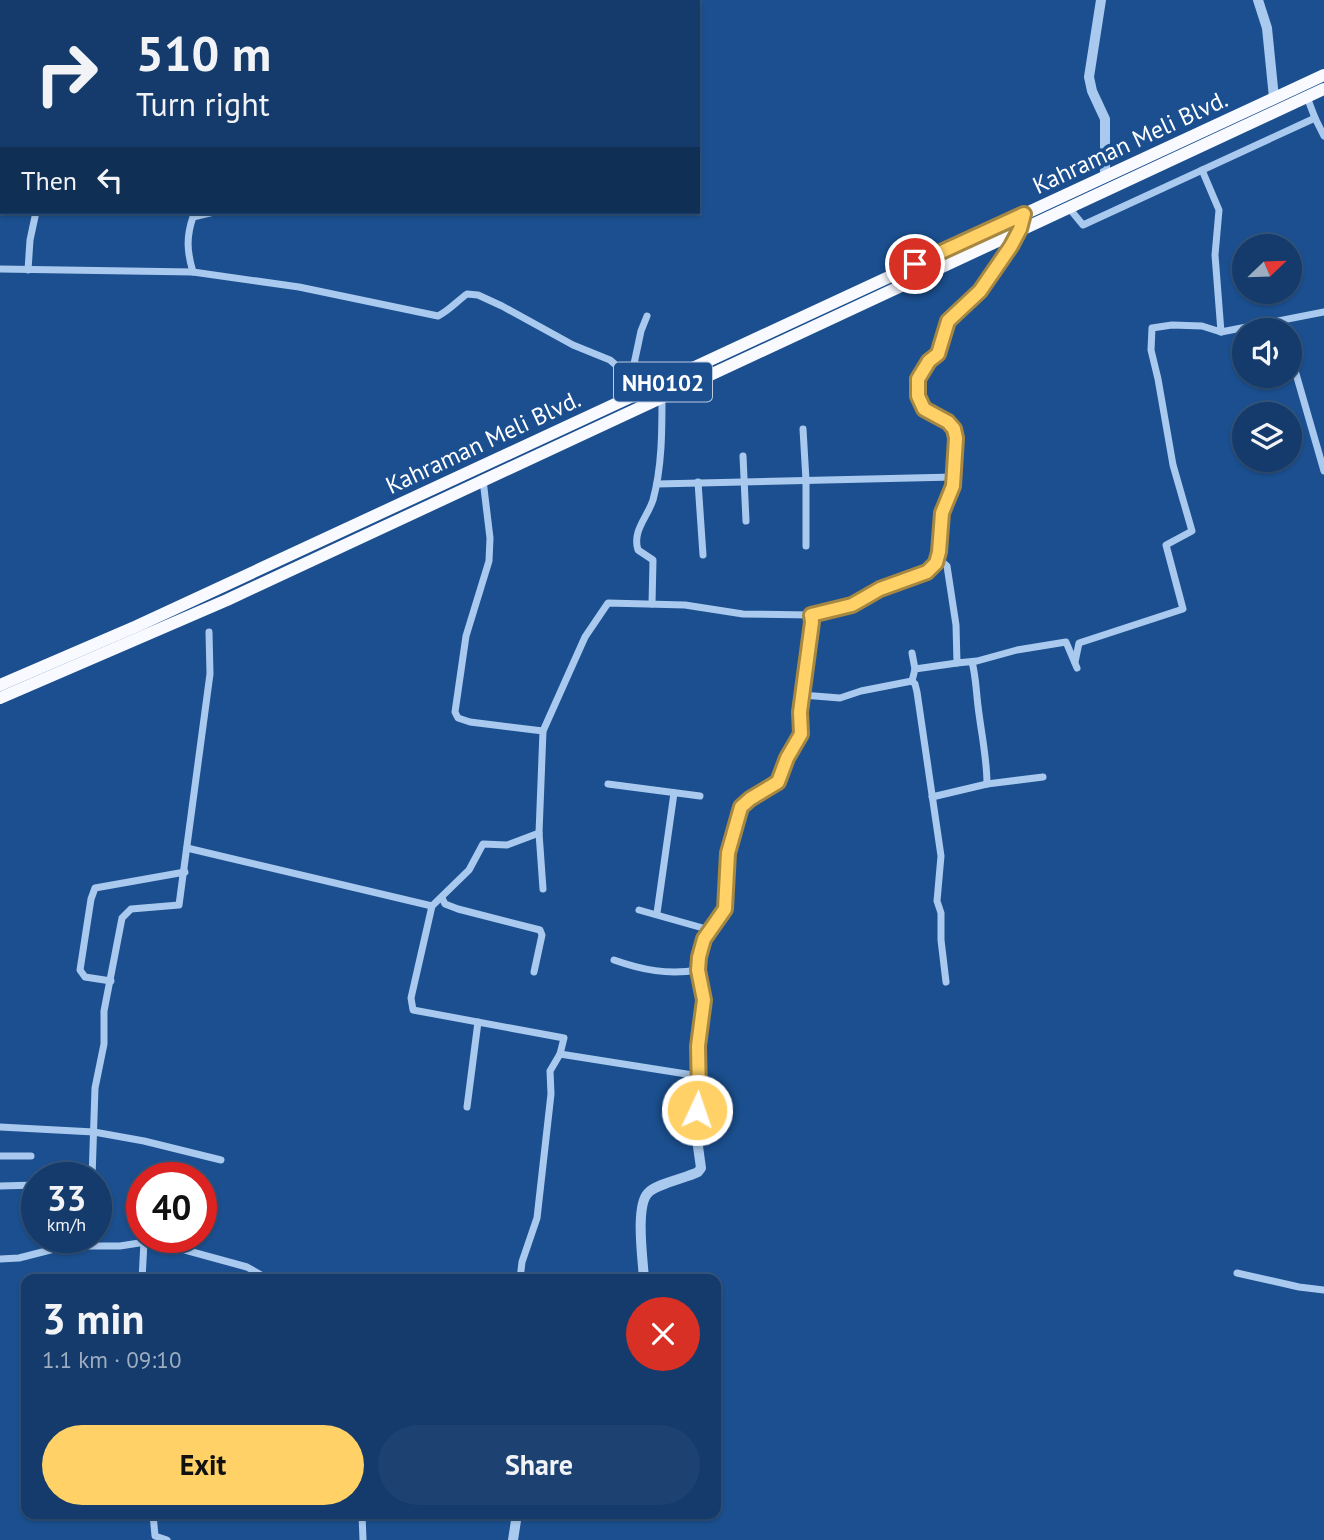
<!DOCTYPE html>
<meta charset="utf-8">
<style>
:root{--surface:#143b6b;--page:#1d4271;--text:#f1f3f6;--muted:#9dadc1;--line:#33557e;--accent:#ffd166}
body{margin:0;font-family:"PT Sans",sans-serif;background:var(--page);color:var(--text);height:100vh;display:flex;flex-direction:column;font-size:26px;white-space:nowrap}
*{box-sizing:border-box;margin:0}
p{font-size:23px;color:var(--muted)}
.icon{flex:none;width:38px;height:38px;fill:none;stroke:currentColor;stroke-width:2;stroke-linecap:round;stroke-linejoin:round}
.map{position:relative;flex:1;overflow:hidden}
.details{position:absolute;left:21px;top:1274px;width:700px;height:245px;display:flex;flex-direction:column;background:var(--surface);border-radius:14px;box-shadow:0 2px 5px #0004,0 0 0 2px var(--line)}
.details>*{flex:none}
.guide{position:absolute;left:0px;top:0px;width:700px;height:214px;box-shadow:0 2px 5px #0004,0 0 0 2px var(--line);background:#143b6b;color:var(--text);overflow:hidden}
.needle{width:46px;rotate:67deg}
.fabs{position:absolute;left:1232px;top:234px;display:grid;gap:14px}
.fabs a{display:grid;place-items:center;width:70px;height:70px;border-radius:50%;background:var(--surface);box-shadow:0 2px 5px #0004,0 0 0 2px var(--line);font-size:35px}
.speed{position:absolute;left:21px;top:1162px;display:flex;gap:14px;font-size:35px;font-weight:700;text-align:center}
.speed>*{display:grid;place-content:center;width:91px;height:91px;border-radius:50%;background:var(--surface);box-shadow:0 2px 5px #0004,0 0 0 2px var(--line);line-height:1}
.speed small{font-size:18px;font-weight:400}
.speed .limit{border:10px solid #d22;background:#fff;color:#111}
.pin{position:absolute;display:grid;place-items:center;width:60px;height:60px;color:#fff;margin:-30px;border:4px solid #fff;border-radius:50%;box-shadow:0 2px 7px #0007}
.me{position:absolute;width:77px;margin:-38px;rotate:3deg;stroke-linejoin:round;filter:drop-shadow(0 0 5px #0008)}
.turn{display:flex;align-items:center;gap:24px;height:147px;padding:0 21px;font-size:32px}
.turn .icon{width:91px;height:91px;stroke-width:2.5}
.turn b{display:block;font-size:49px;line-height:60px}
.then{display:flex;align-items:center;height:66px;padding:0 21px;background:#0003;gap:14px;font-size:26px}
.round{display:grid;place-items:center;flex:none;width:74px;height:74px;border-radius:37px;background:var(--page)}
.overview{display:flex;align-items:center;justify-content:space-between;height:119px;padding:0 21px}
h1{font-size:42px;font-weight:600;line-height:52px}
.button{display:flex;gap:14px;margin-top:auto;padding:14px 21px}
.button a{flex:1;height:80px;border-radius:42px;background:var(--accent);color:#111;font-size:28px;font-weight:600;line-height:80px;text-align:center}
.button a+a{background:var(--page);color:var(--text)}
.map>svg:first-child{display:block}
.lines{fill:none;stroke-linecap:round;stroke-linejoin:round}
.minor{stroke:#a9c9ee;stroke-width:7}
.tertiary{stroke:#a9c9ee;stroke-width:10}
.trunk{stroke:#f8faff;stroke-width:12}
.route-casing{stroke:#a68842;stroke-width:18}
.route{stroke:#ffd166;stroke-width:12}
.labels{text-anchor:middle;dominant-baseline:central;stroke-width:7;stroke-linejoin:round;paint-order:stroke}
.shield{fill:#1b4f8f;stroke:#bbcadd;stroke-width:2}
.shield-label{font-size:23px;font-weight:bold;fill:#fff}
.street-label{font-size:24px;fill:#fff;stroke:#1b4f8f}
</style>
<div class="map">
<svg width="1324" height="1540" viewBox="0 0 1324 1540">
<rect width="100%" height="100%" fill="#1b4f8f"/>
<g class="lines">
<g class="minor">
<polyline points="265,2 265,0"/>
<polyline points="527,2 528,0"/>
<polyline points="1315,118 1324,136"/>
<polyline points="1202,170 1219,210 1215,255 1221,332"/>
<polyline points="1069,208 1083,225 1315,118 1307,97"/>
<path d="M0 269 193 272 299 287 438 316C450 310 457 301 467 294L478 295 502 306 573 345 610 360 645 390"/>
<polyline points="28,270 30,240 36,212"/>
<path d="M193 272C187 252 186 237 193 217L214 212"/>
<polyline points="1280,321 1283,331"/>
<polyline points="1290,353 1324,471"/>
<polyline points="631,378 641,331 647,316"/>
<polyline points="803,429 806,480 806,546"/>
<polyline points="743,456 746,521"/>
<polyline points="483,480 490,538 489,561 466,636 455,712 458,718 470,722 543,731"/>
<polyline points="698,482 703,555"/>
<polyline points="657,484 954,477"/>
<polyline points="937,557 947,566 956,625 957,663 977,661 1017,650 1066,642 1077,668"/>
<path d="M652 604 653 560 638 550C632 531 647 518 653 500 662 467 662 431 662 397"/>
<polyline points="912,653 915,669"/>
<path d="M972 662C976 677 976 690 978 706 981 732 987 758 987 784"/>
<polyline points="1075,662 1079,643 1183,609 1166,545 1192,531 1173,465 1158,379 1151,350 1152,328 1172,325 1202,326 1221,332 1324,312"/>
<polyline points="912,681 915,684 917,692 941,856 937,901 941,913 941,940 946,982"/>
<polyline points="802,695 840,698 861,691 912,681 915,669 957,663"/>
<polyline points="608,784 700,796"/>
<polyline points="932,797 987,784 1043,777"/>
<polyline points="187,848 432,906"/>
<polyline points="543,889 539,833 543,731 585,637 608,603 685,605 743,614 811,615"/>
<polyline points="442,898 445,904 458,909 540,930 542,935 534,972"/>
<polyline points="639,910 710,930"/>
<polyline points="657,913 674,793"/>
<path d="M614 960C642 970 668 975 698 970"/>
<polyline points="111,981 85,977 80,970 91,899 95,888 185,872"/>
<polyline points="560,1054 699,1076"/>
<polyline points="467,1107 478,1022"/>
<polyline points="0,1127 94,1132 144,1141 221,1160"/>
<polyline points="0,1156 31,1156"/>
<polyline points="92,1178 95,1088 104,1044 104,1011 122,918 131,909 179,905 210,674 209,632"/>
<polyline points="0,1186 37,1185"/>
<polyline points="0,1259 19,1258 66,1246 120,1246 152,1241 247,1267 268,1279"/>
<polyline points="1237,1273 1299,1287 1324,1290"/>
<polyline points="142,1279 144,1242"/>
<polyline points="520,1279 522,1262 537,1218 551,1094 550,1071 560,1054 564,1038 413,1010 411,998 432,906 469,870 483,844 507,845 539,833"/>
<polyline points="153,1514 155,1536 167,1540"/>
<polyline points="362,1514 363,1540"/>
</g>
<g class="tertiary">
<polyline points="1101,0 1089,77 1092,91 1105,119 1105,177"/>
<polyline points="1258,0 1267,28 1274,98"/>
<path d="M644 1279C643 1261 635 1206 648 1193 656 1184 686 1178 698 1172L701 1168 695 1125 699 1095 698 1046 704 1000 698 970 699 957 704 939 725 909 728 853 741 807 750 799 778 782 787 758 801 734 800 712 812 622 811 615 852 605 880 589 927 572 935 563 939 552 942 513 953 486 956 438 954 429 948 423 924 409 917 396 918 379 929 361 938 354 948 322 980 291 1019 231"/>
<polyline points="513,1540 517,1514"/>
</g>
<g class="trunk">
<polyline points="0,685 137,626 1324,75"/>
<polyline points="0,698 227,600 1324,89"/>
</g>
</g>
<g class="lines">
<defs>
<polyline id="route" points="697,1110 699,1096 698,1046 704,1000 698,970 699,957 704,939 725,909 728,853 741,807 750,799 778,782 787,758 801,734 800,712 812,622 811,615 852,605 880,589 927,572 936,563 939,552 942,513 953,486 956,438 954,429 948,422 924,409 918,396 918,379 929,361 938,354 948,321 980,291 1011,246 1020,229 1024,214 915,264"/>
</defs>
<use href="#route" class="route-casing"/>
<use href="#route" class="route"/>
</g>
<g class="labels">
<rect class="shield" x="614" y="362.5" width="98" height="39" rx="5"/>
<g class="shield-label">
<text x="663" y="382">NH0102</text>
</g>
<g class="street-label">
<text transform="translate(1130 142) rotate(-25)">Kahraman Meli Blvd.</text>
<text transform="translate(483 442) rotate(-25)">Kahraman Meli Blvd.</text>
</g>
</g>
</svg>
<div class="fabs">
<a><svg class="needle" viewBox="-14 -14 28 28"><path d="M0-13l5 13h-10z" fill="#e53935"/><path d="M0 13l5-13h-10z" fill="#9dadc1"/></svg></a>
<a><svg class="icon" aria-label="sound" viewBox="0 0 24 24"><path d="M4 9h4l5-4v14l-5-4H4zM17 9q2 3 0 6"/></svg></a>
<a><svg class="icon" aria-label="layers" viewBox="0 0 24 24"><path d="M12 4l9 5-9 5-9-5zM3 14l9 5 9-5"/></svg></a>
</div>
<div class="speed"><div>33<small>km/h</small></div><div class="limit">40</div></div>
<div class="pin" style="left:915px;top:264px;background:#d93025"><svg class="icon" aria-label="arrive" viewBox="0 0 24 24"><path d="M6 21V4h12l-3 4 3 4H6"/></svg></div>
<svg class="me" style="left:697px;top:1110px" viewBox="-20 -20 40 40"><circle r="17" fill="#ffd166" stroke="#fff" stroke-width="3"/><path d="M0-11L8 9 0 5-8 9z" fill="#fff"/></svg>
<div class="guide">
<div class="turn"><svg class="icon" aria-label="right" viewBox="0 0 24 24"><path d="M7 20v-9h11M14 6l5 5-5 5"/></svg><div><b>510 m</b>Turn right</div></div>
<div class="then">Then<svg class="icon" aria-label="left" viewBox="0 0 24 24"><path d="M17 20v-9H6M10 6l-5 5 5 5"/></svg></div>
</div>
<section class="details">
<div class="overview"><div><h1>3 min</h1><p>1.1 km · 09:10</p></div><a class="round" style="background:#d93025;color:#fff"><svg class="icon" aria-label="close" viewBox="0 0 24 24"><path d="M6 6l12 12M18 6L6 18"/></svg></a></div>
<div class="button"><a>Exit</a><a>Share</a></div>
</section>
</div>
